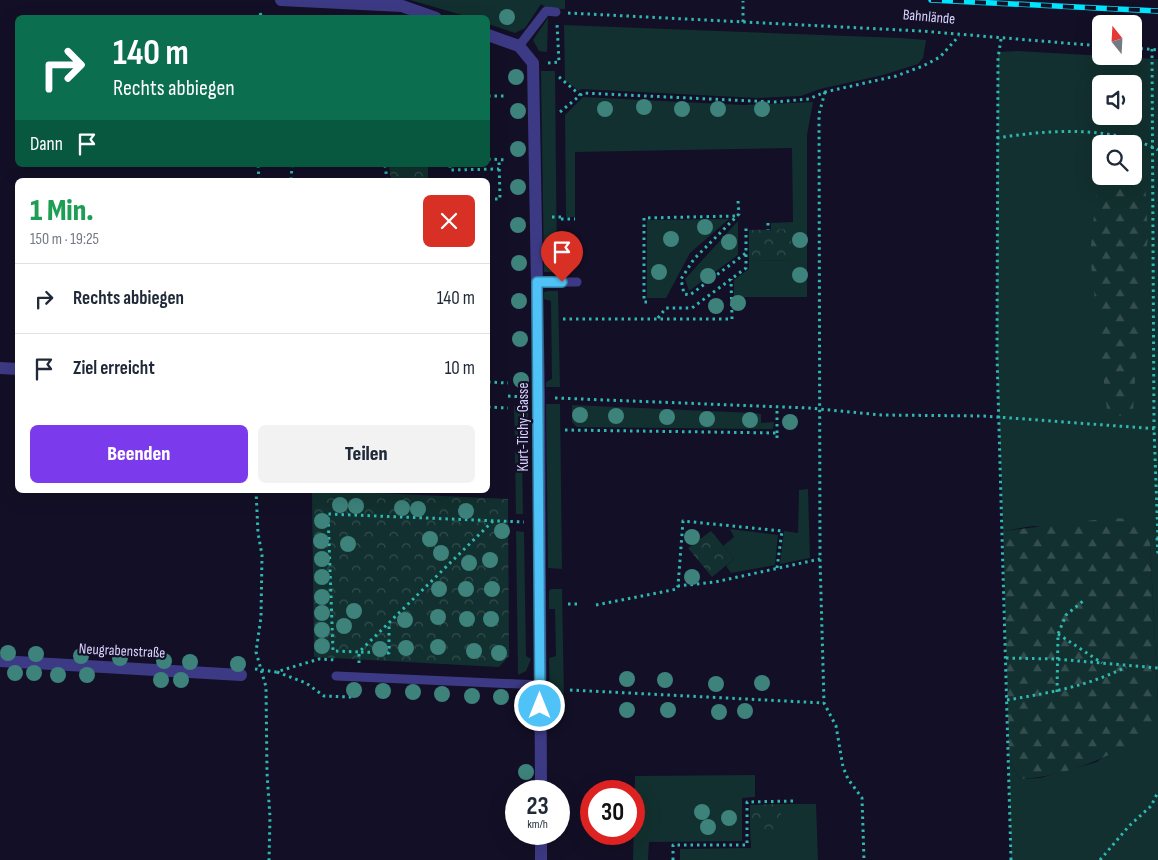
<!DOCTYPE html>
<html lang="de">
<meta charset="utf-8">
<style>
:root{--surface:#fff;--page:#f2f2f3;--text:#1f2937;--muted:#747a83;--line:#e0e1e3;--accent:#7c3aed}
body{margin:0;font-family:"Sofia Sans Condensed",sans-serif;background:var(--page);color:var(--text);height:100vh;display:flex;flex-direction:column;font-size:19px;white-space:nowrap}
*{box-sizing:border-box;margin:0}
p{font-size:16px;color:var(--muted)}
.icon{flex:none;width:28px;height:28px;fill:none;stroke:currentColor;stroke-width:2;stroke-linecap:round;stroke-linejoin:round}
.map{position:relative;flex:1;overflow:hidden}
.panel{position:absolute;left:15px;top:178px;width:475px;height:315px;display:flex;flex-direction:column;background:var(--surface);border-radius:8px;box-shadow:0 5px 20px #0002}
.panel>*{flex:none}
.hud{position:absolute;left:15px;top:15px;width:475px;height:152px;border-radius:8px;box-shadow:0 5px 20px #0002;background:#0b6e4f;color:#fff;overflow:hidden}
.needle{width:32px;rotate:342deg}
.controls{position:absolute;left:1092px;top:15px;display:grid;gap:10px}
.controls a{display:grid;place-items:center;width:50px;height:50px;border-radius:8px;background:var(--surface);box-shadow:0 5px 20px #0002;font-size:25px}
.speed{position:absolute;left:505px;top:780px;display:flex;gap:10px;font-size:25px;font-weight:700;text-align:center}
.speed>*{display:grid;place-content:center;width:65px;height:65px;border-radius:50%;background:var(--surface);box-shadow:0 5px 20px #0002;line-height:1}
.speed small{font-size:12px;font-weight:400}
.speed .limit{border:8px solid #d22;background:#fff;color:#111}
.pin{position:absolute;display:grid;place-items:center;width:42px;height:42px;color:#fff;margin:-51px -21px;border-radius:50% 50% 50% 0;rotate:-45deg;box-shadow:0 0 5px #0007}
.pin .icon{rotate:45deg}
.me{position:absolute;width:55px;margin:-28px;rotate:0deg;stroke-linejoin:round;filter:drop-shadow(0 0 4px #0008)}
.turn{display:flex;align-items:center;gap:18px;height:105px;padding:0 15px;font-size:22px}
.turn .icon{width:65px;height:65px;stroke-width:2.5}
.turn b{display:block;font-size:35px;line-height:42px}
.then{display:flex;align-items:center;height:48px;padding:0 15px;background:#0003;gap:10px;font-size:19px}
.round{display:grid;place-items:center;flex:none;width:52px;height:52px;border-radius:8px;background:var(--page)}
.headline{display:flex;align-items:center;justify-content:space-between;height:85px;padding:0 15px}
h1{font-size:30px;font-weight:800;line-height:38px;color:#1e9e55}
.button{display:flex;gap:10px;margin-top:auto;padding:10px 15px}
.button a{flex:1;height:58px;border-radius:8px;background:var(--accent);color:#fff;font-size:20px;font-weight:800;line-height:58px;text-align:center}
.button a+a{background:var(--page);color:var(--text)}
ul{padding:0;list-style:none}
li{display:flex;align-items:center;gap:15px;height:70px;padding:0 15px;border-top:1px solid var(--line)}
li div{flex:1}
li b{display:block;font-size:19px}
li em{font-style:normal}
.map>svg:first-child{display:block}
.green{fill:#12302f;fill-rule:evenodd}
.forest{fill:url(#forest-firs)}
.park{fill:url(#park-crowns)}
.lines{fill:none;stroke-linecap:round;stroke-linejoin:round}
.path{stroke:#2fb8b0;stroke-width:3;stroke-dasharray:2.5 4;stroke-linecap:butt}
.lane{stroke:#3d3a85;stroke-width:9}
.street{stroke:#3d3a85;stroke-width:12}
.rail-casing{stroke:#00e5ff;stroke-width:5.5}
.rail{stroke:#130f26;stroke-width:4;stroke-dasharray:11;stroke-linecap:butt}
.tree{fill:#3d827b}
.route-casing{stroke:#337fa1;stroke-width:12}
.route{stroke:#4fc3f7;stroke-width:9}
.labels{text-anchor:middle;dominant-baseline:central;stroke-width:4.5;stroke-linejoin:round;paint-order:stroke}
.street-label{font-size:15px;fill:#d9d4ff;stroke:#130f26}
</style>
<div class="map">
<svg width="1158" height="860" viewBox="0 0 1158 860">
<defs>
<pattern id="forest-firs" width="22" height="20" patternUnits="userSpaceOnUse" patternTransform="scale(1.25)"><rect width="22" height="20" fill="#12302f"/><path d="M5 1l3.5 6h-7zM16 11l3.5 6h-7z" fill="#344d4e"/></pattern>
<pattern id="park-crowns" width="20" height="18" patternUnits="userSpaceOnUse" patternTransform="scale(1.25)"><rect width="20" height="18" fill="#12302f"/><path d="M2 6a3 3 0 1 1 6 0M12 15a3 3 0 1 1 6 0" fill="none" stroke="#344d4e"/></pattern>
</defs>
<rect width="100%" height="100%" fill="#130f26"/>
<g class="green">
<polygon points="410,0 565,0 565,9 548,9 541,4 525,28 515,33 488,24 488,18 469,17"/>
<polygon points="548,18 547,52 539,51 533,40"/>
<polygon points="564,25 901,38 926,40 923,58 918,64 883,75 820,89 801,96 757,98 581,89 579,91 565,80"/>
<path d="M1017 51 1158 59V860H1011L1009 760 1020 779 1040 778 1097 762 1158 704 1150 540 1033 526 1003 531 997 356 998 52ZM1101 84H1134V116H1101ZM1101 144H1134V176H1101Z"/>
<polygon points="541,71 555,71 557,272 544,272"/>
<polygon points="583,97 743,105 813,102 807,135 807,297 744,297 744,307 734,307 734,280 749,269 749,261 791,260 791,229 771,230 771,223 793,222 792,148 575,152 575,217 566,217 565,115"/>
<polygon points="729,219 690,253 666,298 647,298 647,220"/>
<polygon points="738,221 738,255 689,291 685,279"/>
<polygon points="548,291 558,291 560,387 546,387 546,382 552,379 551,301 544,299 544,292"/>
<polygon points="546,404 560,404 562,569 548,568"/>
<polygon points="572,405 754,413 761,414 761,423 774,422 773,429 577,427 572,422"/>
<polygon points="514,406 528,408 528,426 522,426 522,442 515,442"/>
<polygon points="515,452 522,452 523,514 516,514"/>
<polygon points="808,489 810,558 780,564 784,531 798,533 799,490"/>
<polygon points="730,529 778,535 775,565 731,573 726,566 734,559 723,546 734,537"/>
<polygon points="516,531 524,532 526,656 531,659 526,671 518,675"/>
<polygon points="551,589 562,589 564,698 550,699 549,658 556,656 555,609 549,609 549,591"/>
<polygon points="755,775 755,797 742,798 742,841 649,842 648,860 633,860 635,776"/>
<polygon points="781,804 816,804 818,860 680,860 680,849 751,848 750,830 781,830"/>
</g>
<g class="forest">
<polygon points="1101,147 1101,176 1134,176 1134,151 1138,152 1145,177 1148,238 1141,287 1133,412 1120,416 1107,410 1090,255"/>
<path d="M1111 518 1136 519 1150 540 1158 704 1149 734C1107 757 1070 776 1020 779L1009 760 1003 531Z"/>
</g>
<g class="park">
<polygon points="389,165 428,165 428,180 391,180"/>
<polygon points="791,229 791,260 749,261 749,230"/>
<polygon points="312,490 508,499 509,656 499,667 314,657"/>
<polygon points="711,531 734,559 712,577 688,548"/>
<polygon points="781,804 781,830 750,830 750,805"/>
</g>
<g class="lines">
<g class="path">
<polyline points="260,13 262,18"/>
<polyline points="568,13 921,31 1101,46"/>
<polyline points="257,18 257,13"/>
<polyline points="743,22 743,1"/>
<polyline points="1001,39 998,58 997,356 1011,860"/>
<polyline points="1134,48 1158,50"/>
<polyline points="1152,49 1154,428 1158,539"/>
<polyline points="548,63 559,62 557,24"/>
<polyline points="559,77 580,95"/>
<polyline points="825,92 819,114 820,559 824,703 836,726 843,767 848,779 862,798 864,860"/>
<polyline points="488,96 506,96"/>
<polyline points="560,112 583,93 774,102 809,99 825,92 896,76 923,66 940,57 959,36"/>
<path d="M997 138C1047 130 1112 125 1158 150"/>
<polyline points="488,159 506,160"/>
<polyline points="258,165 259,180"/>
<polyline points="385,165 387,180"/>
<polyline points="450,165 450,170 499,169"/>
<polyline points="291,180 292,165"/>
<polyline points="495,199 500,199 499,160"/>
<polyline points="738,201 739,214 694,259 681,279 684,294 690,295 746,253"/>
<polyline points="552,217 561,217"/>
<polyline points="561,219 575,219"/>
<polyline points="768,223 768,230"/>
<polyline points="647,302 644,302 644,218 735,216"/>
<polyline points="658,318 666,308 692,308 746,268 746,227"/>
<polyline points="563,319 732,319 731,279"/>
<polyline points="488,382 508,383"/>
<polyline points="508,396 523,397"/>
<polyline points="555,398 809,408 881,415 984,416 1158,429"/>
<polyline points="488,407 508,408"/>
<polyline points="565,430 777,433 777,442"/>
<polyline points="777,433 777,407"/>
<polyline points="256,490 258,533 262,555 261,617 256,652 266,687 267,773 270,817 269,860"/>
<polyline points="493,521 359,652 333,651 328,514 524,522"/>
<polyline points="1157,538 1158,555"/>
<polyline points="777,568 782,531 683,521 678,586 715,582 820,559"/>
<polyline points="568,604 579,604"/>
<polyline points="596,605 677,589 678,586"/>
<polyline points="1058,634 1102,663"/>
<polyline points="1006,658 1056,659 1158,668"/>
<polyline points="359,663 359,652 389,653 389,625"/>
<polyline points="255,669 276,672 319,659 336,660"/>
<polyline points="277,672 306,683 324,696 352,697 352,695"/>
<polyline points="570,690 824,703"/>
<polyline points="1057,692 1058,634 1066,615 1083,601"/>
<path d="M1007 700C1049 693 1088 686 1126 667"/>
<polyline points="673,860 673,845 747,845 747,802 793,801 792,799"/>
<polyline points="1100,860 1129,826 1151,806 1158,792"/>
</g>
<g class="lane">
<polyline points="519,46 546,11 556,12"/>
<polyline points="537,282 577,282"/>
<polyline points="336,676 540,685"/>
</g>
<g class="street">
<polyline points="281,0 402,6 436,18"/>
<polyline points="488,35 519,46 533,63 539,397 541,791"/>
<polyline points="0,368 18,369"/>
<polyline points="0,661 241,675"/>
<polyline points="541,834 541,860"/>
</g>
<defs>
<polyline id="rail" points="931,0 1158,11"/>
</defs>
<use href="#rail" class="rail-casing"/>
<use href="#rail" class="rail"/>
</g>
<g class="tree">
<circle cx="507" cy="17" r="8"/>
<circle cx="516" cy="77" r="8"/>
<circle cx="644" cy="107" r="8"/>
<circle cx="605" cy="109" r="8"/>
<circle cx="682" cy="109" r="8"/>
<circle cx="718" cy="109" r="8"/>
<circle cx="762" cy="109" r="8"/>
<circle cx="518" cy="111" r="8"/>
<circle cx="518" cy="149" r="8"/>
<circle cx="518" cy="187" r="8"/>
<circle cx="518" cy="225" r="8"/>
<circle cx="705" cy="227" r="8"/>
<circle cx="671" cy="239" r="8"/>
<circle cx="800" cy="240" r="8"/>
<circle cx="729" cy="242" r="8"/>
<circle cx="519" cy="263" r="8"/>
<circle cx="659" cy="272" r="8"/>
<circle cx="800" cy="275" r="8"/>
<circle cx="708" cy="276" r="8"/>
<circle cx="519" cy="301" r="8"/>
<circle cx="738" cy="303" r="8"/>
<circle cx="716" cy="306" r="8"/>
<circle cx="520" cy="339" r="8"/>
<circle cx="521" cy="380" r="8"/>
<circle cx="580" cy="415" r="8"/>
<circle cx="616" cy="416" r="8"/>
<circle cx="667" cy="417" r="8"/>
<circle cx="707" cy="419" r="8"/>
<circle cx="750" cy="420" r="8"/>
<circle cx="790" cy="422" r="8"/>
<circle cx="340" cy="505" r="8"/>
<circle cx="356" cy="506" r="8"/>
<circle cx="402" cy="508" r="8"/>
<circle cx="418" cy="509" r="8"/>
<circle cx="466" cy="511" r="8"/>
<circle cx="322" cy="521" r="8"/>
<circle cx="502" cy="531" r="8"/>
<circle cx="692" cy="537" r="8"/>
<circle cx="430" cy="539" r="8"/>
<circle cx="321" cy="541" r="8"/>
<circle cx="348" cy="544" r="8"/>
<circle cx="441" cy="553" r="8"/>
<circle cx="322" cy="559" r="8"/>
<circle cx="490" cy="560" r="8"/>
<circle cx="469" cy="563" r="8"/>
<circle cx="322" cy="577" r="8"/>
<circle cx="692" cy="577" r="8"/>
<circle cx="439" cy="589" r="8"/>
<circle cx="466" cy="589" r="8"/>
<circle cx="492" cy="589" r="8"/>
<circle cx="322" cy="597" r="8"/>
<circle cx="354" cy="611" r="8"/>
<circle cx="322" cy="613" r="8"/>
<circle cx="438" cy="617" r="8"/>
<circle cx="467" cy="619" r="8"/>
<circle cx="491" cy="619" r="8"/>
<circle cx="405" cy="620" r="8"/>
<circle cx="344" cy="626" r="8"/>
<circle cx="322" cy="630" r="8"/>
<circle cx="322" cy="646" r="8"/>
<circle cx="438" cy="647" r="8"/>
<circle cx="406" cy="648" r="8"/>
<circle cx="380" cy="649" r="8"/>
<circle cx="474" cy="651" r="8"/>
<circle cx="8" cy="653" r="8"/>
<circle cx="499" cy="653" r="8"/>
<circle cx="36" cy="654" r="8"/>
<circle cx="81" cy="656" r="8"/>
<circle cx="120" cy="658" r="8"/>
<circle cx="164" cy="661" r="8"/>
<circle cx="190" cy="662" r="8"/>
<circle cx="238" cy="664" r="8"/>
<circle cx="15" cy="673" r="8"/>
<circle cx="34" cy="673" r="8"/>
<circle cx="58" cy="675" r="8"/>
<circle cx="87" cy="675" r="8"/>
<circle cx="627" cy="679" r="8"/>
<circle cx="161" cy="680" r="8"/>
<circle cx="181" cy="680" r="8"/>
<circle cx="665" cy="680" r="8"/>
<circle cx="762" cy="683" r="8"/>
<circle cx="716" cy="684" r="8"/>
<circle cx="354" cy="690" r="8"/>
<circle cx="383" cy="691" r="8"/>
<circle cx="413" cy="692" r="8"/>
<circle cx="442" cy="694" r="8"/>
<circle cx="472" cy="696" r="8"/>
<circle cx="501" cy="697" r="8"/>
<circle cx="627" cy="710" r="8"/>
<circle cx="668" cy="710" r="8"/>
<circle cx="745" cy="711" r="8"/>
<circle cx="719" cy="712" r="8"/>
<circle cx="526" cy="716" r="8"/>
<circle cx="526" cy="772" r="8"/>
<circle cx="702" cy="812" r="8"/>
<circle cx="729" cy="818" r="8"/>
<circle cx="708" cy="827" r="8"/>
</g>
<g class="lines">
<defs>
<polyline id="route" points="540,706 537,282 562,282"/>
</defs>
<use href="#route" class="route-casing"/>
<use href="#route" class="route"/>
</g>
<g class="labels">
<g class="street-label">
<text transform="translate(929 17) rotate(5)">Bahnlände</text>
<text transform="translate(523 427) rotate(-90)">Kurt-Tichy-Gasse</text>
<text transform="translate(122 651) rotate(3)">Neugrabenstraße</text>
</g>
</g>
</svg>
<div class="controls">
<a><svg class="needle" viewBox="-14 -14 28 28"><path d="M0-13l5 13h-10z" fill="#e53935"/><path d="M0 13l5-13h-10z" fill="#747a83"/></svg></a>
<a><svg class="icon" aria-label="sound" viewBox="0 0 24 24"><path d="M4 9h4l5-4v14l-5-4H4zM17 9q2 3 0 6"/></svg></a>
<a><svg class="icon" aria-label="search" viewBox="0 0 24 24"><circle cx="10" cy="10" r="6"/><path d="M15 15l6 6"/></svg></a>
</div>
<div class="speed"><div>23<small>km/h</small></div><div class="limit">30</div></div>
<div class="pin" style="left:562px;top:282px;background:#d93025"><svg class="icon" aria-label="arrive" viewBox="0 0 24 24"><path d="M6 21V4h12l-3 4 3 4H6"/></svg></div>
<svg class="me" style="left:540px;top:706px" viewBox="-20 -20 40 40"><circle r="17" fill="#4fc3f7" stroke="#fff" stroke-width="3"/><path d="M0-11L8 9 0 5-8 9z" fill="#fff"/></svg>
<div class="hud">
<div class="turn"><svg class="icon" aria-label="right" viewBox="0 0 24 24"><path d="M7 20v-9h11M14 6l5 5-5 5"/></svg><div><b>140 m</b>Rechts abbiegen</div></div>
<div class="then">Dann<svg class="icon" aria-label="arrive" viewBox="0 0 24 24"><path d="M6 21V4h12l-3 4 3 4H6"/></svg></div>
</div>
<section class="panel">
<div class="headline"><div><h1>1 Min.</h1><p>150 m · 19:25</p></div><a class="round" style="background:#d93025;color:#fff"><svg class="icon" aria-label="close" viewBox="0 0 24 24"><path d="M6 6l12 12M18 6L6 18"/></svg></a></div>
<ul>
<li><svg class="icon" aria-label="right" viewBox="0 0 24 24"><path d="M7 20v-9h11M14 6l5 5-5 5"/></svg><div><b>Rechts abbiegen</b></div><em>140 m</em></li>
<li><svg class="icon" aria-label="arrive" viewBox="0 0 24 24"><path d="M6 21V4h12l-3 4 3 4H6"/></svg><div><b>Ziel erreicht</b></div><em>10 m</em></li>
</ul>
<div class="button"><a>Beenden</a><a>Teilen</a></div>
</section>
</div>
